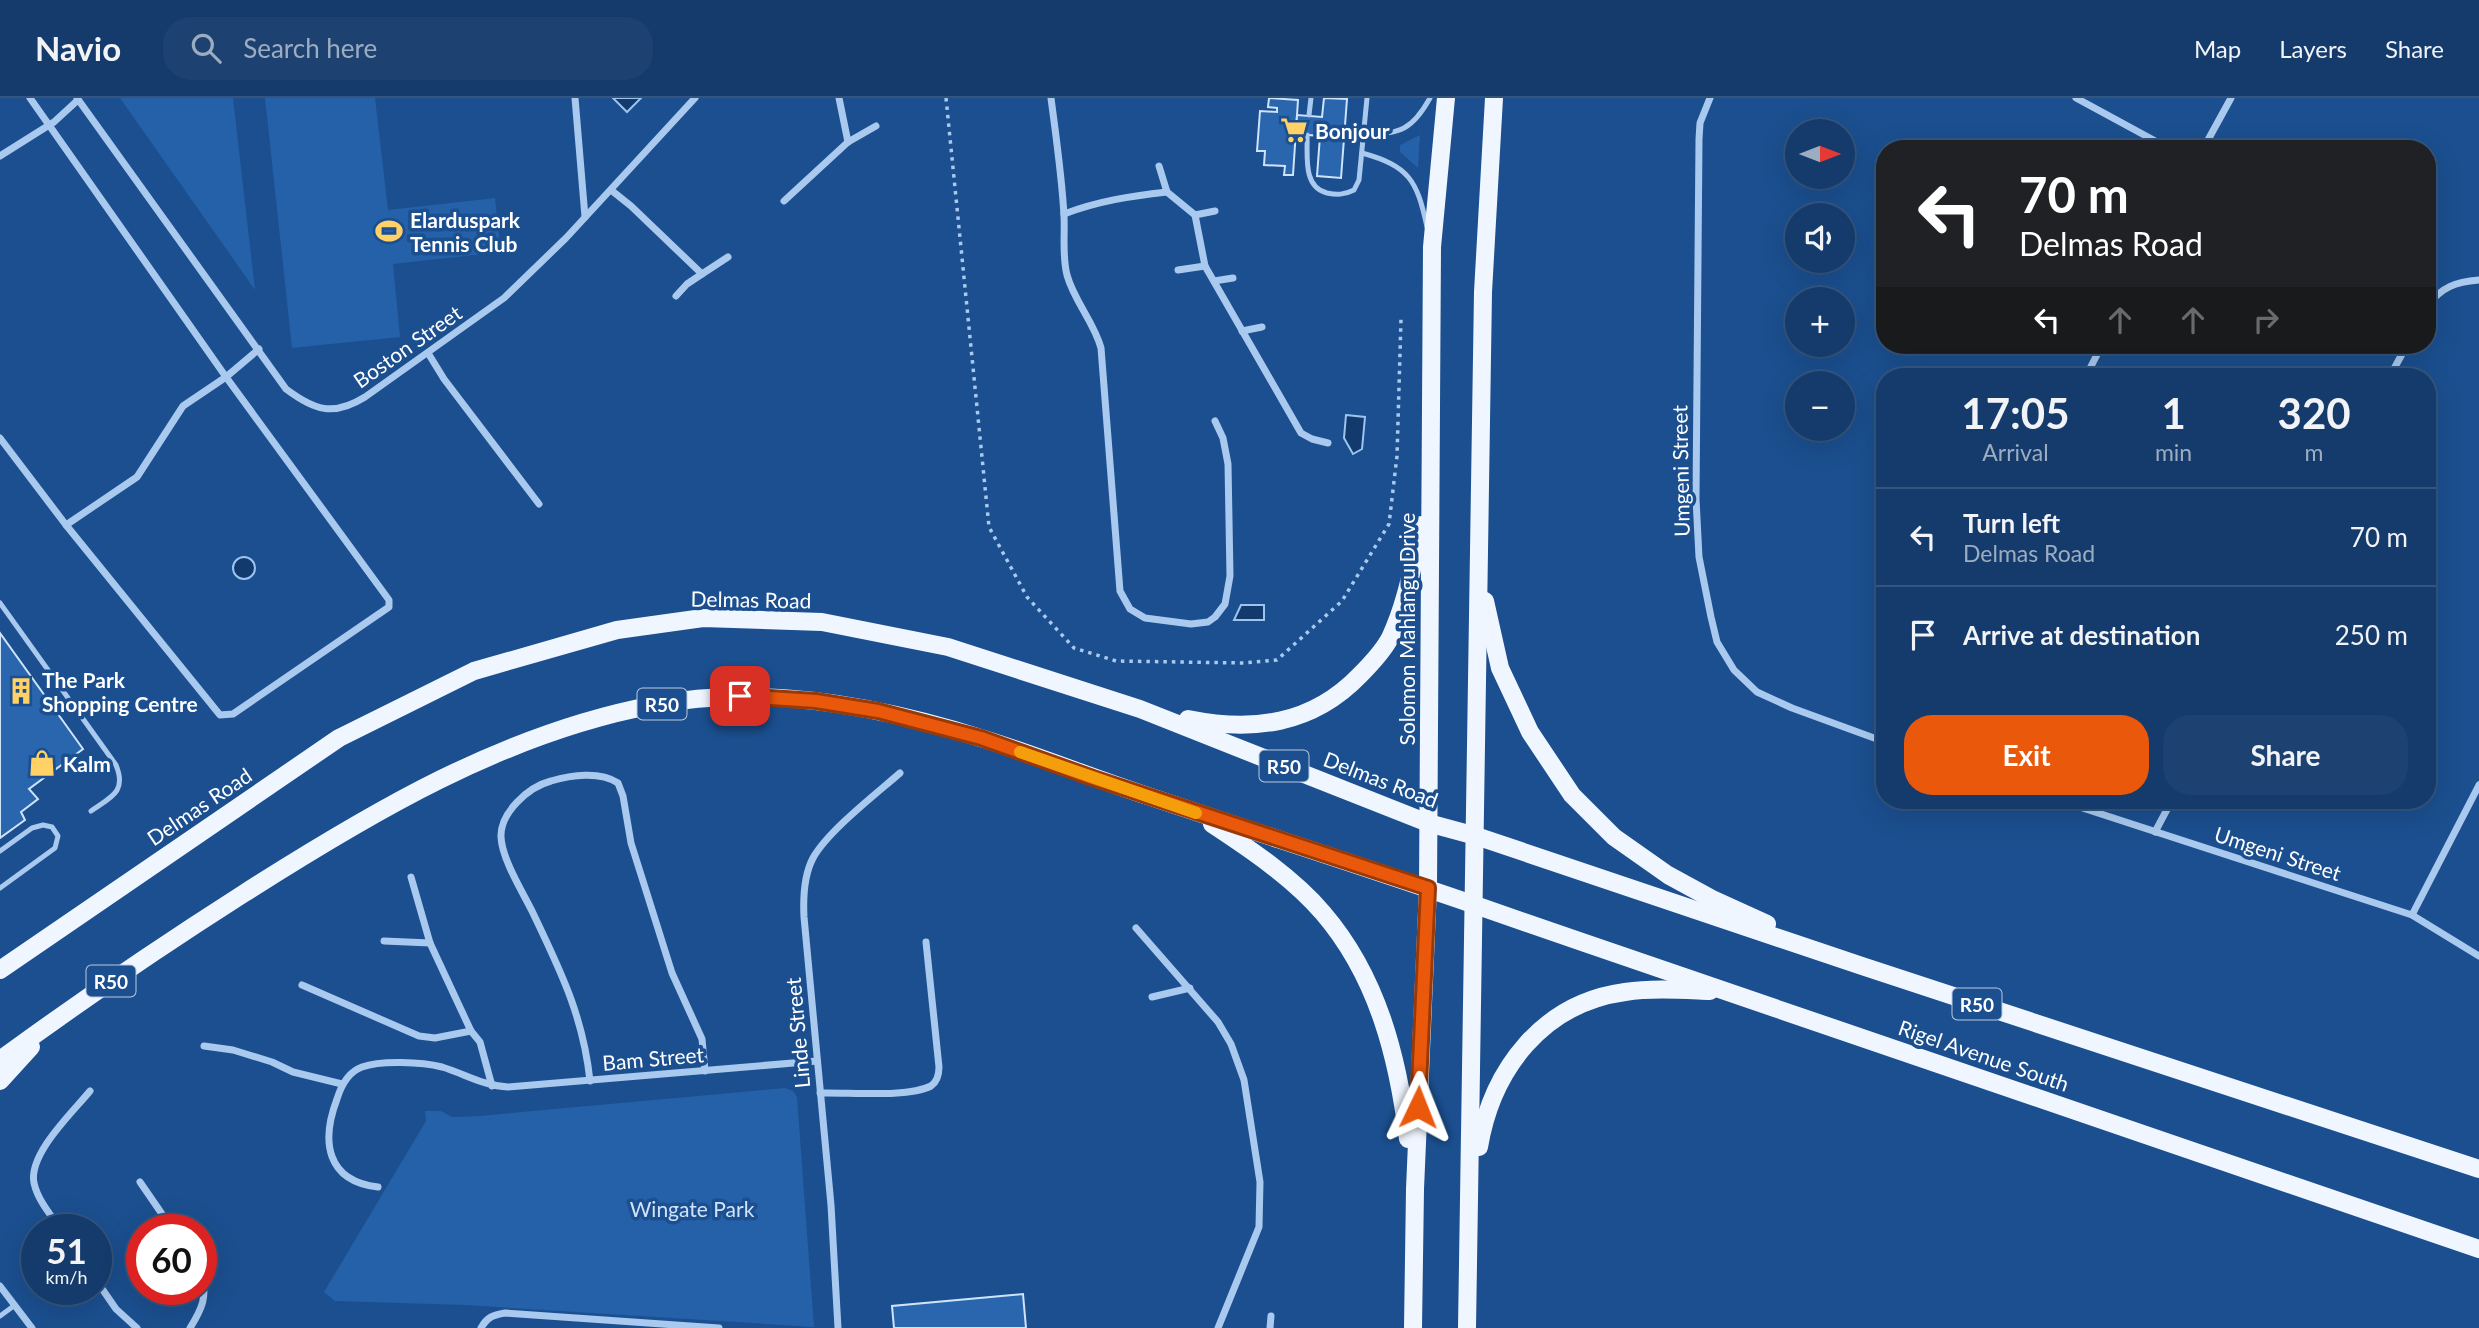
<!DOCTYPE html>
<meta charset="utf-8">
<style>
:root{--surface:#143b6b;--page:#1d4271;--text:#f1f3f6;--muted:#9dadc1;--line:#33557e;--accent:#ea580c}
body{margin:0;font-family:Lato,sans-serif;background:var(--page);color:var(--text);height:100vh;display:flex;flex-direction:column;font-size:26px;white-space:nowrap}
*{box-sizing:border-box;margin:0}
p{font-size:23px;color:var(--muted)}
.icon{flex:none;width:38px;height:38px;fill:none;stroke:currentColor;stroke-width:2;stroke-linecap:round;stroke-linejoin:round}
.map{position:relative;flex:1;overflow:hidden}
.sheet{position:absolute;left:1876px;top:270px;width:560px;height:441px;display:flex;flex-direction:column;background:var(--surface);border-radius:28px;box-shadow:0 7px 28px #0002,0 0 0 2px var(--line)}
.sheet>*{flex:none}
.banner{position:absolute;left:1876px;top:42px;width:560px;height:214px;border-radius:28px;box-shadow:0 7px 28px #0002,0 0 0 2px var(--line);background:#202124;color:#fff;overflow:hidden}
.needle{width:46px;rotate:90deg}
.buttons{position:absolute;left:1785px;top:21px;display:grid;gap:14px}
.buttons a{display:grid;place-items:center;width:70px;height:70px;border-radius:50%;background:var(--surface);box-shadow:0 7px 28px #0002,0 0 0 2px var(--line);font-size:35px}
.speed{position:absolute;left:21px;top:1116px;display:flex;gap:14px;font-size:35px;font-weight:700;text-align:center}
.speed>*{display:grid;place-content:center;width:91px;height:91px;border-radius:50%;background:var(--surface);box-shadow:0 7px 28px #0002,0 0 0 2px var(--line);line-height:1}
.speed small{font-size:18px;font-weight:400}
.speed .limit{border:10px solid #d22;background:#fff;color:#111}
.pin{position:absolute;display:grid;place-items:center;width:60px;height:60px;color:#fff;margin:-30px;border-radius:14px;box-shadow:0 4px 10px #0006}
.me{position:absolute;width:77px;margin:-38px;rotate:2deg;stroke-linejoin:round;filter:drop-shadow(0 0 5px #0008)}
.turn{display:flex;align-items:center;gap:24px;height:147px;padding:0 28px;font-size:32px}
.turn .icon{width:91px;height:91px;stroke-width:2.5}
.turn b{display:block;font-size:49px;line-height:60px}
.lanes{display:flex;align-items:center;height:66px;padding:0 28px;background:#0003;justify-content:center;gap:35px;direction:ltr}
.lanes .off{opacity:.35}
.eta{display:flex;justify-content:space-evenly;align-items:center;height:119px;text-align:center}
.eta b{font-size:42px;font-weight:700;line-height:49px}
.action{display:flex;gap:14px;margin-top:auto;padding:14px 28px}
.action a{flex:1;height:80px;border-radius:28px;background:var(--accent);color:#fff;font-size:28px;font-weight:700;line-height:80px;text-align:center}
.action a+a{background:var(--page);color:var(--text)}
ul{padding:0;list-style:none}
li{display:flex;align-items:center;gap:21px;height:98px;padding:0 28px;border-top:2px solid var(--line)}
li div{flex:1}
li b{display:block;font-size:26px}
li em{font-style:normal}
header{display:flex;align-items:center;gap:42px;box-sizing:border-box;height:98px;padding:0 35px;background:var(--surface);border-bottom:2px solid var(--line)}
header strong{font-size:33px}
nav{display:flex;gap:38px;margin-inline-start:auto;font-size:24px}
.search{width:490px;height:63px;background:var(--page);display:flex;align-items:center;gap:18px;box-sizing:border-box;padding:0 24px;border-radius:28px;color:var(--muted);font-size:26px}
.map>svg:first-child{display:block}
.green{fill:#2461a8}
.water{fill:#123a6d;stroke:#9cc4f0;stroke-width:2}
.building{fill:#2a66ad;stroke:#cfe3fa;stroke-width:2}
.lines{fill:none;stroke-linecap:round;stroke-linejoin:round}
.path{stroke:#a9c9ee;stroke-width:3.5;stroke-dasharray:3.5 5;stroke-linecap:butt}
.service{stroke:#a9c9ee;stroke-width:5}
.minor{stroke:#a9c9ee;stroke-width:7}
.primary{stroke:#f0f6ff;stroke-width:18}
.route-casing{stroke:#983908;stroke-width:18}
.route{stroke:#ea580c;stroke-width:12}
.slow{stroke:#f59e0b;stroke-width:12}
.labels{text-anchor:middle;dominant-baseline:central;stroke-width:7;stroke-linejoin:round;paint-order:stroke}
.shield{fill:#1b4f8f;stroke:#bbcadd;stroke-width:2}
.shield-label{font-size:19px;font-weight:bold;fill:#fff}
.poi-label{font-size:21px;font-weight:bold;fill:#fff;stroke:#1b4f8f;text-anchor:start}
.street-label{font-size:21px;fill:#fff;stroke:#1b4f8f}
.park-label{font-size:21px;fill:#cfe3fa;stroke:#1b4f8f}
</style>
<header>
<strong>Navio</strong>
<div class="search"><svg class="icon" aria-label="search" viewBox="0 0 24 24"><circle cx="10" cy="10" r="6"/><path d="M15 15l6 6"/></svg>Search here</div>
<nav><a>Map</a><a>Layers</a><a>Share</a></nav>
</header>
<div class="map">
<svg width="2479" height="1230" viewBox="0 0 2479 1230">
<rect width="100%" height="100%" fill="#1b4f8f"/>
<g class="green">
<polygon points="120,0 233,0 255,192"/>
<polygon points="265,0 375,0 388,112 495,100 501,154 393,166 400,239 292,250"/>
<polygon points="1420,37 1418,70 1400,54 1400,47"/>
<polygon points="785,990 793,993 797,999 814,1229 465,1207 335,1203 324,1194 426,1023 425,1013 441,1013 452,1019 479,1018"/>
</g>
<g class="water">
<polygon points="613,0 641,0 627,14"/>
<polygon points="1346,317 1365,319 1362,351 1353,356 1344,340"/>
<circle cx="244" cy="470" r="11"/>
<polygon points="1241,507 1264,507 1264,522 1234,522"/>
</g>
<g class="building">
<polygon points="1269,0 1298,2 1293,77 1284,77 1285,68 1264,67 1265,53 1257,53 1260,13 1277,14 1277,10 1268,9"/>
<polygon points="1324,0 1347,1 1341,80 1317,78 1320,38 1296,36 1297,17 1322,19"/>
<polygon points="0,535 83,651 29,691 38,701 21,714 25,722 0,740"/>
<polygon points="1023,1196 1026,1230 894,1230 892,1208"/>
</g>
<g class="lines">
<polyline class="path" points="946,0 989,429 1027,499 1074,550 1116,563 1244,565 1277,562 1342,503 1389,426 1397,358 1401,221"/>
<g class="service">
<polyline points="1309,17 1311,0"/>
<path d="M1307 37C1308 56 1302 89 1327 95 1337 97 1344 97 1354 92L1359 82 1367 0"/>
<path d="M1364 38C1400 34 1411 34 1430 0"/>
<path d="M1362 55C1409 68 1417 82 1427 129"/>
<path d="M0 505 116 667C127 694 111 699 91 713"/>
<polyline points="0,753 32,730 43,727 52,729 58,738 55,750 0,790"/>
<polyline points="0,1218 15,1207"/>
</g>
<g class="minor">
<path d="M77 0 286 291C314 312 333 319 365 299L504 200 566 140 695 0"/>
<polyline points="575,0 585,119"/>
<polyline points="839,0 848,44"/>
<path d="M1051 0C1056 39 1062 79 1064 118 1065 137 1062 158 1067 177 1074 203 1094 224 1101 250L1120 493 1130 511 1145 520 1191 526 1208 524 1215 519 1225 506 1230 478 1228 366 1223 340 1215 323"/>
<polyline points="1710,0 1700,25 1699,41 1696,401 1699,459 1711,519 1717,544 1734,572 1757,594 1792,610 1885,644"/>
<polyline points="2076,0 2170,51"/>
<polyline points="2203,51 2231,0"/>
<polyline points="0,58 54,24 78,2"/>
<polyline points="1159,68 1167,94"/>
<polyline points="611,92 631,108 702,176 728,159"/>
<polyline points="784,103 848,44 876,28"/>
<path d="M1064 116C1098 103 1131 98 1167 94L1195 117 1205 168 1301 335 1312 341 1328 345"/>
<polyline points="1195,117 1215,113"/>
<polyline points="1178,172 1205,168"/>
<polyline points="1214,183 1233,180"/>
<polyline points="676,198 687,186 702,176"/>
<path d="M2427 208C2442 189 2455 184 2479 182"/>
<polyline points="1242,233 1262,229"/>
<polyline points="428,255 444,281 539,406"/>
<polyline points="2086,278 2102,247"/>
<polyline points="2390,278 2407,247"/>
<polyline points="0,340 66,427 220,617 233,616 389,509 389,502 226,279 30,0"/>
<polyline points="66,427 137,379 183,308 226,279 259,251"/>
<polyline points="2058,702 2412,817 2479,858"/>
<polyline points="2155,734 2172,702"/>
<polyline points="411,779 430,845 471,933 480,944 492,988"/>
<polyline points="2412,817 2479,687"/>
<polyline points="1136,830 1218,924 1231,946 1244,982 1260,1084 1259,1129 1218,1230"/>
<polyline points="384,843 430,845"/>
<polyline points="302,887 419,938 435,940 471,933"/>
<polyline points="1152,899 1190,890"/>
<polyline points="204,948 233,952 272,964 293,974 342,986"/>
<path d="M590 983C583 917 560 872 532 813 522 793 502 761 501 739 500 715 528 689 551 683 571 677 600 673 618 685L623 698 631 745 672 875 702 941 705 973"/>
<path d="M820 995C849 994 907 1000 931 988 938 983 939 976 939 969L926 844"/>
<polyline points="140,1084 173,1132"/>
<path d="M378 1089C326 1083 321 1043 337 1001 341 988 348 974 362 969 381 962 422 964 442 969 465 976 484 988 508 989L817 963"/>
<path d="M61 1132C51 1117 38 1103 34 1085 28 1056 73 1014 90 993"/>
<polyline points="96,1182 116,1211 137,1230"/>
<polyline points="0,1188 32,1230"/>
<path d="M190 1230C202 1211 208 1198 201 1176"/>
<path d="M481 1230C487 1219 493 1217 505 1215L719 1230"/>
<path d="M838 1230 831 1107 804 819C803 799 804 777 813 760 828 733 876 696 900 675"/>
<polyline points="1270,1230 1271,1218"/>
</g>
<g class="primary">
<polyline points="1485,503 1500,570 1530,634 1572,697 1614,739 1668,777 1712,801 1767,826"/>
<path d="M1188 621C1253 634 1312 627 1360 577 1371 566 1383 553 1390 540 1407 504 1413 465 1422 427"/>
<path d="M1212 726C1250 751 1293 780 1323 815 1378 879 1398 960 1408 1041"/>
<polyline points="0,872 339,640 474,573 617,532 703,520 822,524 948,549 1140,611 1428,725 1476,738 1862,868 2479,1071"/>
<path d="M0 962C79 904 160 849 243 796 370 715 504 635 654 607 762 586 880 608 984 641 1039 658 1093 680 1148 698 1258 735 1368 770 1478 808 1811 924 2145 1037 2479 1151"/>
<polyline points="0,983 31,949"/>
<path d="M1479 1049C1492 971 1543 905 1625 894 1653 890 1682 892 1710 893"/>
<polyline points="1413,1230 1415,1091 1428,790 1432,149 1446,0"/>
<polyline points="1467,1230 1483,194 1494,0"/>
</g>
</g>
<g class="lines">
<defs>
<polyline id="route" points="740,598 816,603 878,613 981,640 1093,680 1428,790 1418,1009"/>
</defs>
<use href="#route" class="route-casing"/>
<use href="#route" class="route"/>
<polyline class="slow" points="1020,654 1196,715"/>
</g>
<defs>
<symbol id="supermarket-bare" viewBox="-9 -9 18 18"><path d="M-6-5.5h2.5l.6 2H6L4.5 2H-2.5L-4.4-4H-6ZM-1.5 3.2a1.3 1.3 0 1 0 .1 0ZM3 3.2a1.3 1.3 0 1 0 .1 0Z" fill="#ffd166" stroke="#1b4f8f" stroke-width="2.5" paint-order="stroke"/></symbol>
<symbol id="stadium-bare" viewBox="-9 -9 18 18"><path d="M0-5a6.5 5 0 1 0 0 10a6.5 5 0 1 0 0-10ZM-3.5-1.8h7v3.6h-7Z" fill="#ffd166" stroke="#1b4f8f" stroke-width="2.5" paint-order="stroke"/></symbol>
<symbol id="building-bare" viewBox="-9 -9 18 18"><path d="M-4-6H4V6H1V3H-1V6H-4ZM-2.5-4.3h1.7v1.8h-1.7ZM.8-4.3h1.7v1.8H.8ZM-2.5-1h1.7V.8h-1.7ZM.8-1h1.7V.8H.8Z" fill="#ffd166" stroke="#1b4f8f" stroke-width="2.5" paint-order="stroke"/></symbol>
<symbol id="shop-bare" viewBox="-9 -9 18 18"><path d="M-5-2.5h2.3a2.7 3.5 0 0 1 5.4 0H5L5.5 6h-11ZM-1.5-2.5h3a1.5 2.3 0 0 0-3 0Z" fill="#ffd166" stroke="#1b4f8f" stroke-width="2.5" paint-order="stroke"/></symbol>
</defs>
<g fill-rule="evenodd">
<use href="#supermarket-bare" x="1275" y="13" width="38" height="38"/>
<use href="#stadium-bare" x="370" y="114" width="38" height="38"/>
<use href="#building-bare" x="2" y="574" width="38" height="38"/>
<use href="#shop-bare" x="23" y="646" width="38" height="38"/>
</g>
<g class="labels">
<g class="shield">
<rect x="637.5" y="590.5" width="49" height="31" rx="5"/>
<rect x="1259.5" y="652.5" width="49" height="31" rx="5"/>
<rect x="86.5" y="867.5" width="49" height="31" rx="5"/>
<rect x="1952.5" y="890.5" width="49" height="31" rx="5"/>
</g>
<g class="shield-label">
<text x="662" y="606">R50</text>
<text x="1284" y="668">R50</text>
<text x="111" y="883">R50</text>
<text x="1977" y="906">R50</text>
</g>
<g class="poi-label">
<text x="1315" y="32">Bonjour</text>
<text x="410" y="121">Elarduspark<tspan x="410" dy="24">Tennis Club</tspan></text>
<text x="42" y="581">The Park<tspan x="42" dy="24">Shopping Centre</tspan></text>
<text x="63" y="665">Kalm</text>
</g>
<g class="street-label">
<text transform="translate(407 248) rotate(-35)">Boston Street</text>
<text transform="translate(1680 373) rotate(-91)">Umgeni Street</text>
<text transform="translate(751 501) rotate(1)">Delmas Road</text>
<text transform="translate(1406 531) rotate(-90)">Solomon Mahlangu Drive</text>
<text transform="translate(1381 681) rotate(21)">Delmas Road</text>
<text transform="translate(199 708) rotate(-34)">Delmas Road</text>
<text transform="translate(2278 755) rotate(18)">Umgeni Street</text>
<text transform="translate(797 935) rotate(-95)">Linde Street</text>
<text transform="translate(1984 957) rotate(19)">Rigel Avenue South</text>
<text transform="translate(653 960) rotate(-5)">Bam Street</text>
</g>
<g class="park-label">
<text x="692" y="1110">Wingate Park</text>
</g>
</g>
</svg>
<div class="buttons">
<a><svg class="needle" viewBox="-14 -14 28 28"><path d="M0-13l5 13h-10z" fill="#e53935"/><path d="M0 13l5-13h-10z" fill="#9dadc1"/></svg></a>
<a><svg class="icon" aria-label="sound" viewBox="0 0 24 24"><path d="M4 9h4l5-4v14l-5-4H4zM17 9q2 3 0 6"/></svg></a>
<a>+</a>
<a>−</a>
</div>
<div class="speed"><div>51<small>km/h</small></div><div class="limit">60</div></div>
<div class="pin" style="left:740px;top:598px;background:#d93025"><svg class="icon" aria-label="arrive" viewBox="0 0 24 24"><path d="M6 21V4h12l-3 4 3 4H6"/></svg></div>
<svg class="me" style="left:1418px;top:1009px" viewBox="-20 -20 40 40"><path d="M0-17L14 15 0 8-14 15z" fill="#ea580c" stroke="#fff" stroke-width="4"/></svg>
<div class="banner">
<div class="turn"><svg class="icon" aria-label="left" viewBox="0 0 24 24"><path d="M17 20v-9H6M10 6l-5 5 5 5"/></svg><div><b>70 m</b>Delmas Road</div></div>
<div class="lanes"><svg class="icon" aria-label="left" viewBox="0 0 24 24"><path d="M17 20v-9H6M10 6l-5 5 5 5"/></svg><svg class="icon off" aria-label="ahead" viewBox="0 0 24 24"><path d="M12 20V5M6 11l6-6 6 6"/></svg><svg class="icon off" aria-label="ahead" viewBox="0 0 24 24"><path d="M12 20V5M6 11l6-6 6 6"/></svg><svg class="icon off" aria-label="right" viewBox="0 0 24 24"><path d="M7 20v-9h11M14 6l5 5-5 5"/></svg></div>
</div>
<section class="sheet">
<div class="eta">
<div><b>17:05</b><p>Arrival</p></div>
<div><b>1</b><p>min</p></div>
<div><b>320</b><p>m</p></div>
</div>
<ul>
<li><svg class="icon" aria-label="left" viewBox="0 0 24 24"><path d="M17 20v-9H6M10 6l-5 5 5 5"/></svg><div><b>Turn left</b><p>Delmas Road</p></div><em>70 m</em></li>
<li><svg class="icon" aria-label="arrive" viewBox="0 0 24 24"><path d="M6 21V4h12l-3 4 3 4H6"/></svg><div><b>Arrive at destination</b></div><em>250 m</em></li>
</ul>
<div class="action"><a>Exit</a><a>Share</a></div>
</section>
</div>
